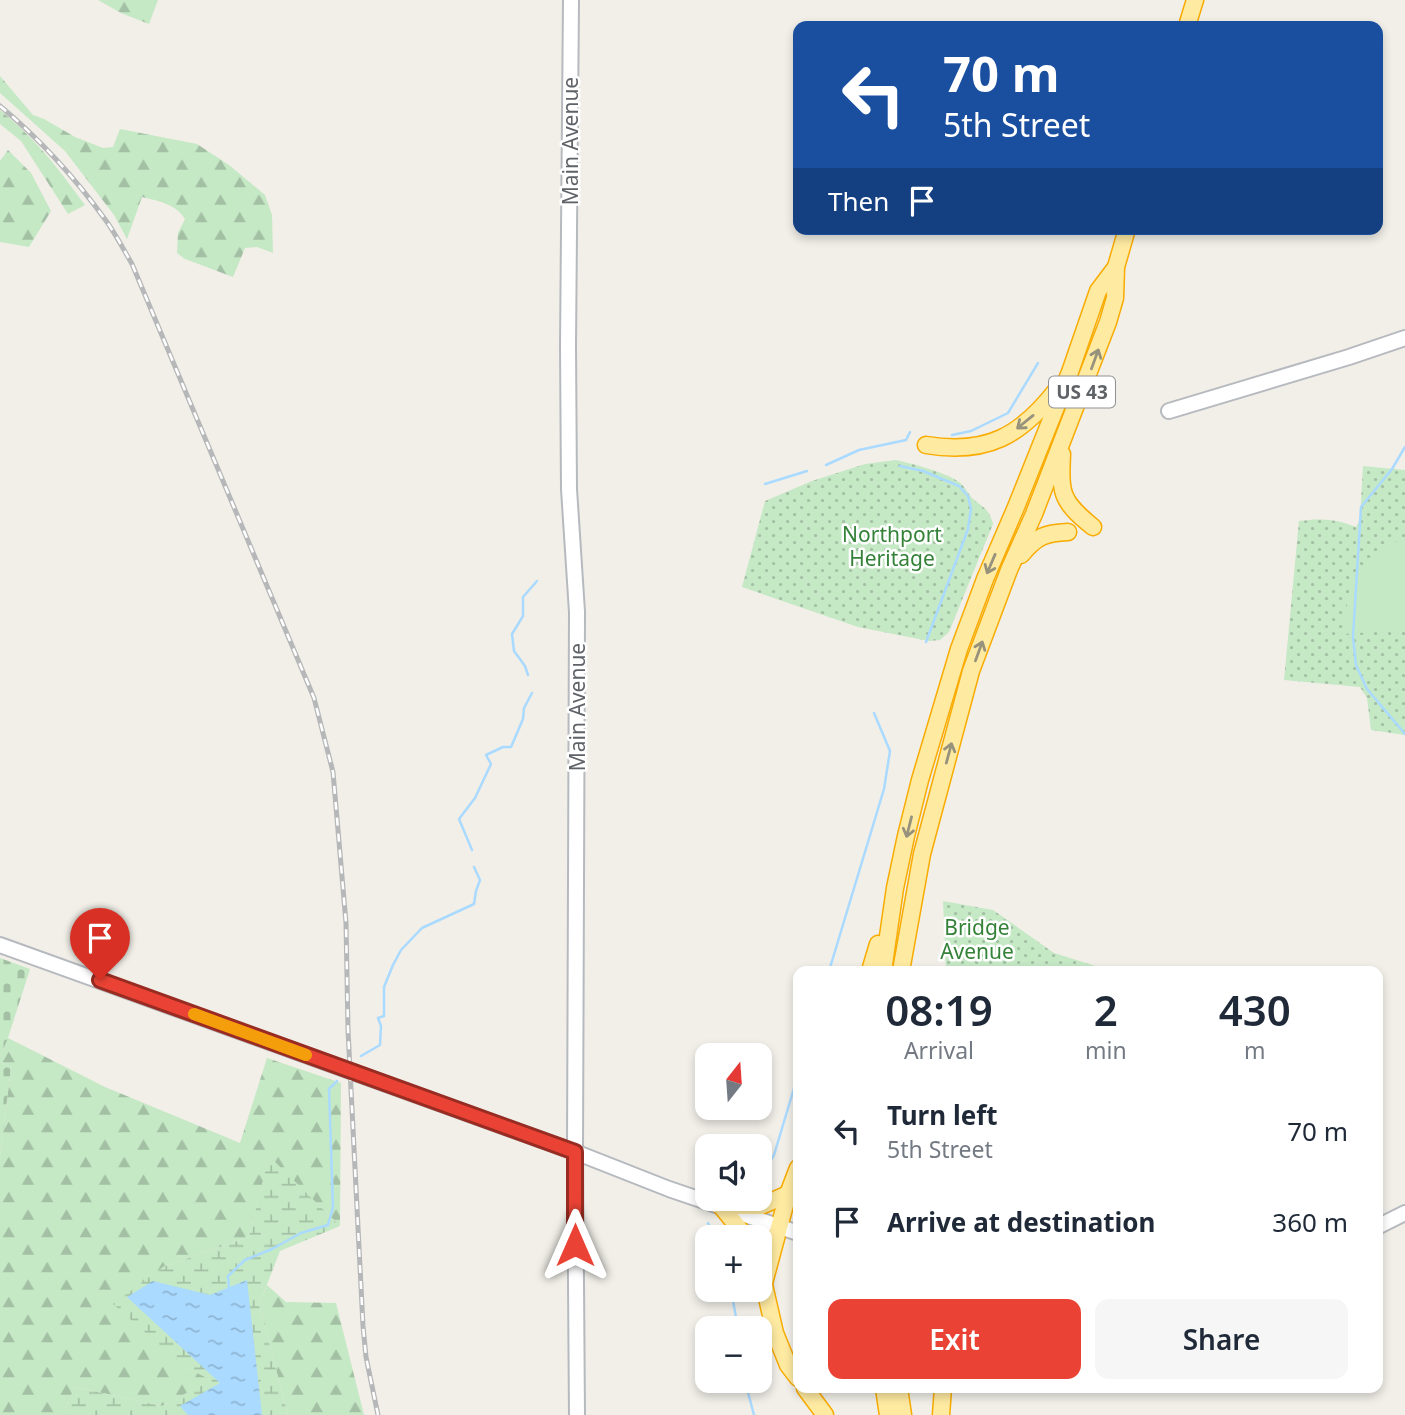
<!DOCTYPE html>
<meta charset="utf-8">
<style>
:root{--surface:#fff;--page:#f6f6f7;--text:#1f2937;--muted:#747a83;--accent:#ea4335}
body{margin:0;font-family:"Noto Sans",sans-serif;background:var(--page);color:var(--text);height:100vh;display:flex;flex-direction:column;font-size:26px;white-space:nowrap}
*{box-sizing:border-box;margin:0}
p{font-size:23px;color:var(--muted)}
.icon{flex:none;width:38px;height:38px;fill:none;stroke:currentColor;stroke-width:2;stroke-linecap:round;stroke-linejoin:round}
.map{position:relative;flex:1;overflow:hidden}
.side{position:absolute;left:793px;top:966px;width:590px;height:427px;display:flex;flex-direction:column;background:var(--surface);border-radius:14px;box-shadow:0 4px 10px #0003}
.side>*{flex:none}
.guide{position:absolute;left:793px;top:21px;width:590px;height:214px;border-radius:14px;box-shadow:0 4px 10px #0003;background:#1a4fa0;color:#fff;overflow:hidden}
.needle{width:46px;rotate:17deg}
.controls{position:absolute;left:695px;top:1043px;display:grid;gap:14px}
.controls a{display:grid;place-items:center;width:77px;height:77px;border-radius:14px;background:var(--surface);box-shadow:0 4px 10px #0003;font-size:35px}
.pin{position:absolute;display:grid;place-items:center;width:60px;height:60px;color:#fff;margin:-72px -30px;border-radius:50% 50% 50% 0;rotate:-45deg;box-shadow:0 0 7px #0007}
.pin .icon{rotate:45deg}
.me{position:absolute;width:77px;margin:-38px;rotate:0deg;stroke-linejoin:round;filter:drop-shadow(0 0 5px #0008)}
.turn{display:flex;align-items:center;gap:24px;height:147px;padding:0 35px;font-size:32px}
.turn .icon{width:91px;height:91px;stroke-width:2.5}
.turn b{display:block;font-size:49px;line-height:60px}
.then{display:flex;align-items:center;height:66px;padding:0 35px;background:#0003;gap:14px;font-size:26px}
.eta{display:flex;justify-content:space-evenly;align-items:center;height:119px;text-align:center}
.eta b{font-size:42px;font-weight:600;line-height:49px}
.button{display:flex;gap:14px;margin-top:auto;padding:14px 35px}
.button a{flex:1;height:80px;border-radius:14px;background:var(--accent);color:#fff;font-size:28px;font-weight:600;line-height:80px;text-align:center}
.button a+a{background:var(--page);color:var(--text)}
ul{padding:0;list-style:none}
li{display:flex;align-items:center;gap:21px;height:91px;padding:0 35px}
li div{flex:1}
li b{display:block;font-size:26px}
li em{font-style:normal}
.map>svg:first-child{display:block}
.grass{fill:url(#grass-dots)}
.forest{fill:url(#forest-firs)}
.wetland{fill:url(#wetland-marsh)}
.cemetery{fill:url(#cemetery-stones)}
.pitch{fill:#c5e8c5}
.water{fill:url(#water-ripples)}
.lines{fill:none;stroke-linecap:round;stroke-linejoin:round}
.stream{stroke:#aadaff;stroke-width:2.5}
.secondary-casing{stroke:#b6babf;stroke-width:18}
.trunk-casing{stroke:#f9ab00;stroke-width:19}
.secondary{stroke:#fff;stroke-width:14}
.trunk{stroke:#feeaa1;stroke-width:16}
.rail-casing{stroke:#b6b7b8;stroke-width:5}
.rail{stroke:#fff;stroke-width:2.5;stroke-dasharray:8;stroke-linecap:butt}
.oneway{stroke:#97927c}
.route-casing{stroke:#982c22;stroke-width:18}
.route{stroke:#ea4335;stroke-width:12}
.slow{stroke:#f59e0b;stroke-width:12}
.labels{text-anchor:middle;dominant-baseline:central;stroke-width:5;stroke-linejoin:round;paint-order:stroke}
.shield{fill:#fff;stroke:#8f9295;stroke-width:2}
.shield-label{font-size:19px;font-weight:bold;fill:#5f6368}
.street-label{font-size:21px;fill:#5f6368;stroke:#fff}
.park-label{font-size:21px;fill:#348238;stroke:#fff}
</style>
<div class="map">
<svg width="1405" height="1415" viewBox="0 0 1405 1415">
<defs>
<pattern id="grass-dots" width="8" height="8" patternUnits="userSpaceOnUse" patternTransform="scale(1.75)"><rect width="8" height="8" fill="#c5e8c5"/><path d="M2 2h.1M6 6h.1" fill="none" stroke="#a3c0a4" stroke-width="1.8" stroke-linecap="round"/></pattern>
<pattern id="forest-firs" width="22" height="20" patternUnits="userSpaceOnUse" patternTransform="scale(1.75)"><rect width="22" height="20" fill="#c5e8c5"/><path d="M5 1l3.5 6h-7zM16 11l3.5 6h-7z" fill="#a3c0a4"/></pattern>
<pattern id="wetland-marsh" width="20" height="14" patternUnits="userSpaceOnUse" patternTransform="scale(1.75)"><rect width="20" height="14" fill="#c5e8c5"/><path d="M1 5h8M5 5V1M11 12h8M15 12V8" fill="none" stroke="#a3c0a4"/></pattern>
<pattern id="cemetery-stones" width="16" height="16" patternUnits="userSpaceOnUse" patternTransform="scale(1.75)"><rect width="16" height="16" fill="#c5e8c5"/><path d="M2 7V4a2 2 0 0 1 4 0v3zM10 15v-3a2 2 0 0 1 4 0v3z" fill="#a3c0a4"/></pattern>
<pattern id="water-ripples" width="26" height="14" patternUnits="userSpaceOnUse" patternTransform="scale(1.75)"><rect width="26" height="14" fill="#aadaff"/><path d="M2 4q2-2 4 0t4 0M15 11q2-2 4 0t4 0" fill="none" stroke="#8eb4d2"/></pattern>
</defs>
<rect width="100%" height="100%" fill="#f1efe8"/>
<g class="grass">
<path d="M896 460C913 464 945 472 959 482 965 486 968 494 973 499 984 508 989 509 993 524L949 632 940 640 929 641 858 627 742 587 765 501 812 481 865 464Z"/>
<path d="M1363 466 1405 470V735L1371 730 1367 698 1360 687 1284 680 1299 521C1320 518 1337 519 1356 527L1360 520Z"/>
<polygon points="943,901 993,910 1054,953 1102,968 1102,971 946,971"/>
</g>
<g class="forest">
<polygon points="98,0 158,0 149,24 121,13"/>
<path d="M0 76 33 115 44 119 75 137 103 148 113 147 120 129 197 144 229 165 265 195 272 215 273 253 257 247 245 248 233 277 185 259 177 253 178 233 185 219C176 204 158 201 142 197L127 239 114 215 65 151 0 93Z"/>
<path d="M0 110C36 139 58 168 85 205L68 214 21 141 0 124Z"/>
<polygon points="8,150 31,173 51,211 29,247 0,242 0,161"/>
<polygon points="8,1038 105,1087 240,1143 267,1058 341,1083 340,1226 269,1157 249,1237 163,1267 185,1367 212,1380 162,1406 75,1387 62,1415 0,1415 0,1158 11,1067 0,1062 0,1057"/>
<polygon points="267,1285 286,1302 336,1303 364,1415 288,1415 259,1305"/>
</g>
<polygon class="wetland" points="269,1156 340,1226 280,1251 259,1305 288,1415 62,1415 75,1387 162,1406 211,1380 185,1367 113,1304 163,1267 249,1237"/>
<g class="cemetery">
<polygon points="0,958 30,969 8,1038 0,1057"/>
<polygon points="0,1062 11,1067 0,1158"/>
</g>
<path class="pitch" d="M1405 539V630L1344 634C1347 597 1349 567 1385 547 1391 544 1397 540 1405 539Z"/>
<polygon class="water" points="247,1280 262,1415 188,1415 180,1406 220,1383 127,1297 153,1281 210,1295"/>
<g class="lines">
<g class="stream">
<polyline points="952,435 971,431 1008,413 1038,363"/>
<polyline points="1405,447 1392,469 1361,507 1353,637 1356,665 1367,689 1405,734"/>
<polyline points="826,465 859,450 906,440 910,432"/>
<polyline points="900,466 923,471 959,486 968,496 971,509 968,529 926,642"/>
<polyline points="765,484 807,471"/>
<polyline points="528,675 525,666 514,651 512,634 523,616 523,597 537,581"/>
<polyline points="472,850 459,819 475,798 491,764 486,755 503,747 511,747 523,719 524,708 532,693"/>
<polyline points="829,971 884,789 890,751 874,713"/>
<polyline points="361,1056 380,1045 381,1026 378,1018 384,1016 384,987 393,965 401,950 422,928 474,904 476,891 480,880 474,867"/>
<polyline points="760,1176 762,1176 774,1155 798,1075"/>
<polyline points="708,1223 715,1237"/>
<polyline points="229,1290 228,1276 245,1260 272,1249 301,1233 328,1225 333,1207 329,1089 337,1081"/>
<polyline points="731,1290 738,1328"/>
<polyline points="745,1381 754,1415"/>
</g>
<defs>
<g id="secondary">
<polyline points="571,0 568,346 569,489 577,612 575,1152 577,1415"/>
<polyline points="1169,411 1349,357 1405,338"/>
<polyline points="0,945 575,1152 669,1189 798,1233"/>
<polyline points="1377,1227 1405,1213"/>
</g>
<g id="trunk">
<polyline points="1187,26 1195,0"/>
<path d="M926 445C987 455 1021 436 1058 388"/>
<path d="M1062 454C1060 494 1061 501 1093 527"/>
<path d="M1021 555C1037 536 1045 533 1068 532"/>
<polyline points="870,971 878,944"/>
<polyline points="883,971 895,888 906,836 920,780 959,649 985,579 1016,507 1070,372 1098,291 1116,267"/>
<polyline points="901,971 922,854 971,671 1009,570 1034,514 1108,322 1115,298 1116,267 1127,229"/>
<polyline points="721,1206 761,1206 788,1194"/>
<polyline points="721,1206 746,1237"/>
<polyline points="762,1276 775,1333 788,1365 798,1378"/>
<polyline points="764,1283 788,1194 798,1168"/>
<polyline points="805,1388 825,1415"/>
<polyline points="884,1388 888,1415"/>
<polyline points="899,1388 903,1415"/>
<polyline points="941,1415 943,1388"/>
</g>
</defs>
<use href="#secondary" class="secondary-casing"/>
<use href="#trunk" class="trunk-casing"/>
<use href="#secondary" class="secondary"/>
<use href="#trunk" class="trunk"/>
<defs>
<path id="rail" d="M0 106C41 140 76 179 107 222 116 235 124 250 132 264L314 698 333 772 346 923 348 1030 363 1326 366 1357 378 1415"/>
</defs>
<use href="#rail" class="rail-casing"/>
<use href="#rail" class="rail"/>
</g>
<defs><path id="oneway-shaft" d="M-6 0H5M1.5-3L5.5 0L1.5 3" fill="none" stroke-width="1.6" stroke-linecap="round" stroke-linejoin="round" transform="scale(1.75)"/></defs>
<g class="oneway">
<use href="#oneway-shaft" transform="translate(1095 359) rotate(-70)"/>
<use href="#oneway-shaft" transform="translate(1025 422) rotate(141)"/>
<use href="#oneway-shaft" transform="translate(991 564) rotate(113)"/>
<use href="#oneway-shaft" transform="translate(979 651) rotate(-70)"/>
<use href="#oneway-shaft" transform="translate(949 753) rotate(-75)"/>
<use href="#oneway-shaft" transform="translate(909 827) rotate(104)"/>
</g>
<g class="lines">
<defs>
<polyline id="route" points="100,980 575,1152 575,1245"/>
</defs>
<use href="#route" class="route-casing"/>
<use href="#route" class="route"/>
<polyline class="slow" points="194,1014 306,1055"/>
</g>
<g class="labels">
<rect class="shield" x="1049" y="376.5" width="66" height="31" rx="5"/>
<g class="shield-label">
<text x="1082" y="392">US 43</text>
</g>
<g class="street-label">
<text transform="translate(570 141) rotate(-90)">Main Avenue</text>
<text transform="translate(577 707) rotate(-90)">Main Avenue</text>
</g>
<g class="park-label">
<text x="892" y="534">Northport<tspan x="892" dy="24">Heritage</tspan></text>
<text x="977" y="927">Bridge<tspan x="977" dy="24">Avenue</tspan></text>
</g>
</g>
</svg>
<div class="controls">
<a><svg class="needle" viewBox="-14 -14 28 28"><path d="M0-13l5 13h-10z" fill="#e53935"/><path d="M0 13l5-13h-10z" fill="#747a83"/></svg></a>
<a><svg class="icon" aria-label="sound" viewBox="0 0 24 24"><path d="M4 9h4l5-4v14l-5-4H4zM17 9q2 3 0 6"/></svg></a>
<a>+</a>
<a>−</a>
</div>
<div class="pin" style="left:100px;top:980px;background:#d93025"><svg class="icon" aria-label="arrive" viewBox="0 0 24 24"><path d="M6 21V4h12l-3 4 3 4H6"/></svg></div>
<svg class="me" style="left:575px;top:1245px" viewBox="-20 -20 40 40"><path d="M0-17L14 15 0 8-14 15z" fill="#ea4335" stroke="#fff" stroke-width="4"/></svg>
<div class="guide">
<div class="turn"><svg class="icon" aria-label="left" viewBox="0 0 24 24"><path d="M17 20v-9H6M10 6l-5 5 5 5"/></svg><div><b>70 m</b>5th Street</div></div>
<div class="then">Then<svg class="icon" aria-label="arrive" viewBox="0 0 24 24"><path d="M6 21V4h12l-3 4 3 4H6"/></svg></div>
</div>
<section class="side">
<div class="eta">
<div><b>08:19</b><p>Arrival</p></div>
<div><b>2</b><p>min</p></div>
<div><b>430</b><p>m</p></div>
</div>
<ul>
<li><svg class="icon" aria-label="left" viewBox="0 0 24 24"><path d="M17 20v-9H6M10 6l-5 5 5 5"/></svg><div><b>Turn left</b><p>5th Street</p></div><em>70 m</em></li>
<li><svg class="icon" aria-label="arrive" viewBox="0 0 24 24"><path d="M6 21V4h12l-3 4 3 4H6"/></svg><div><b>Arrive at destination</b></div><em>360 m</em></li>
</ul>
<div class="button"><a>Exit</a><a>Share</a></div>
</section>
</div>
